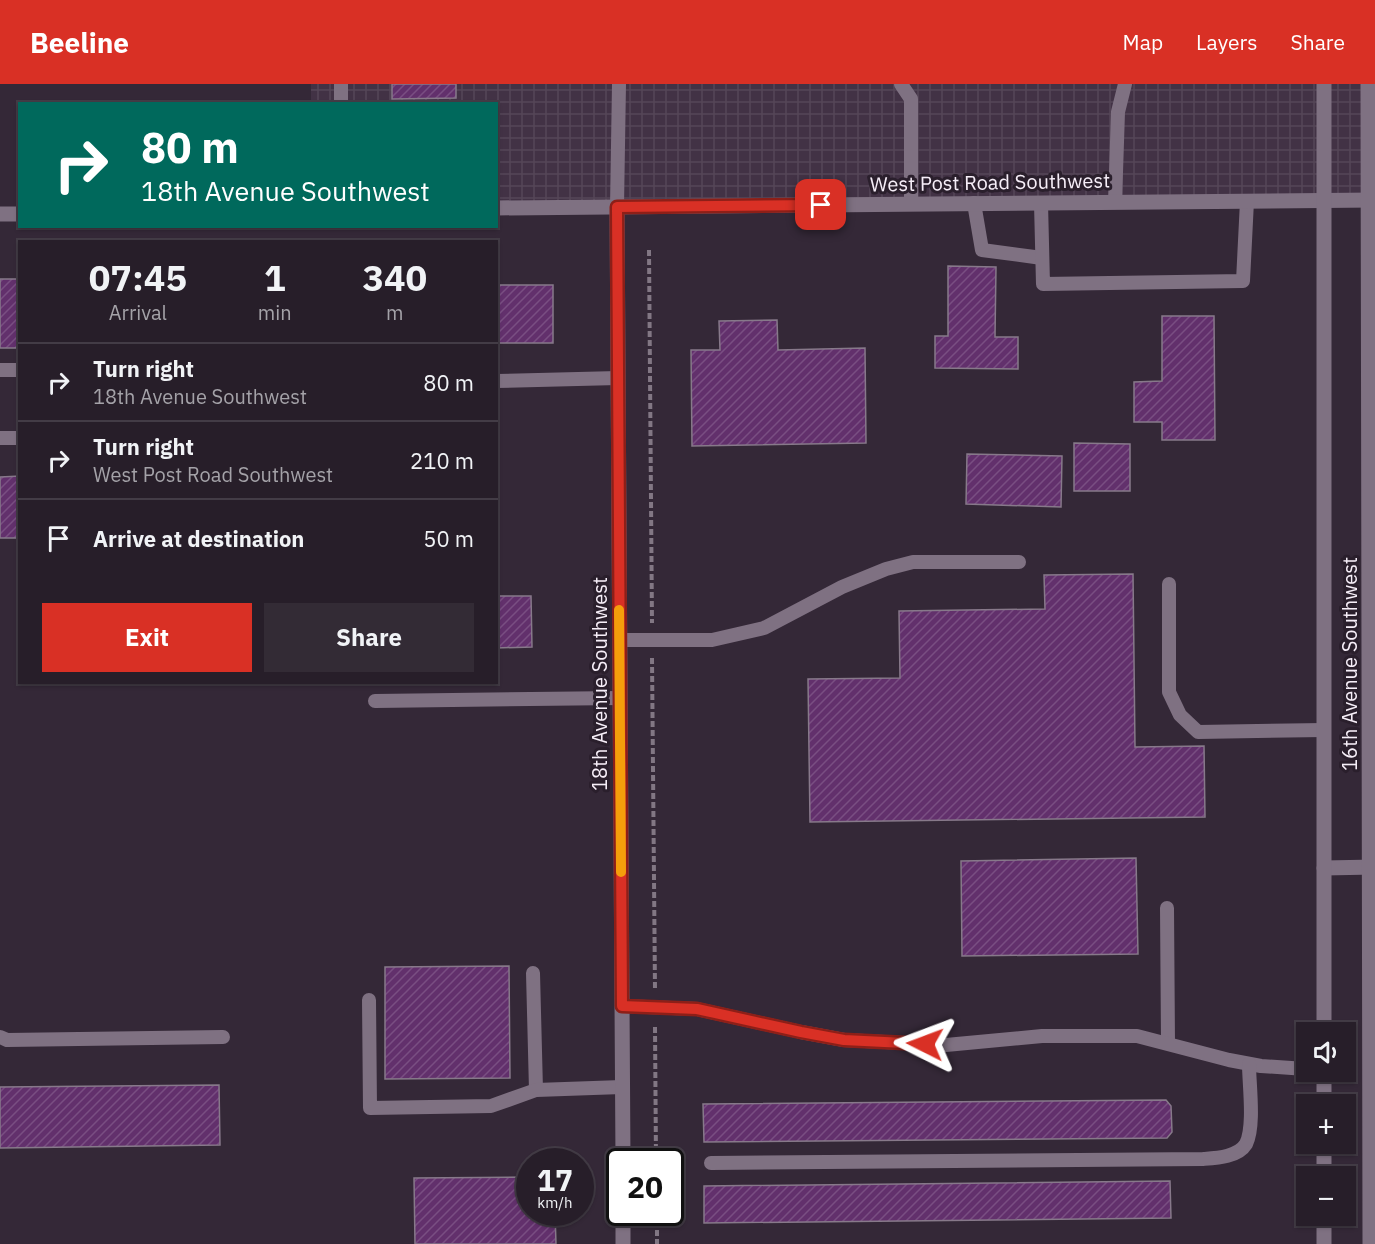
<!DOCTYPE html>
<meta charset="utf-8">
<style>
:root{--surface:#271e29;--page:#332b35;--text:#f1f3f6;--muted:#a4a2a8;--line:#433c46;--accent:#d93025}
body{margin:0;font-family:"IBM Plex Sans",sans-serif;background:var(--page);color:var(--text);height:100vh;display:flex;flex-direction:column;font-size:22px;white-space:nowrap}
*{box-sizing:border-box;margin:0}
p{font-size:20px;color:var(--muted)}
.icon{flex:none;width:33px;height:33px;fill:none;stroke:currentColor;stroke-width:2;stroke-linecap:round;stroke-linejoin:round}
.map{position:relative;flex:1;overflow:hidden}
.sheet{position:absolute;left:18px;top:156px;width:480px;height:444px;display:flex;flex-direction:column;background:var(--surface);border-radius:0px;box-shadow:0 2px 4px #0004,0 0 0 2px var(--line)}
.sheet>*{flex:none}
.hud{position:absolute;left:18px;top:18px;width:480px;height:126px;border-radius:0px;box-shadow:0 2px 4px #0004,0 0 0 2px var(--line);background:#00695c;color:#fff;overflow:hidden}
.buttons{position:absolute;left:1296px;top:938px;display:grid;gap:12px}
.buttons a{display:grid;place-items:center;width:60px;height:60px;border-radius:0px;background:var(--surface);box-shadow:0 2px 4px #0004,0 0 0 2px var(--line);font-size:30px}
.speed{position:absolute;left:516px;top:1064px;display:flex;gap:12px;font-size:30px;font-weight:700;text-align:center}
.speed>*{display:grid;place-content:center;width:78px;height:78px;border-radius:50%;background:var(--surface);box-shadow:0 2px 4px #0004,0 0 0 2px var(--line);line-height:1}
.speed small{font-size:15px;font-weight:400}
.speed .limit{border:3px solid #111;border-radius:9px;background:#fff;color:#111}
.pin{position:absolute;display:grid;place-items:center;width:51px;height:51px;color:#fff;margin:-26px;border-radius:12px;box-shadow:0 3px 9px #0006}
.me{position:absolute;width:66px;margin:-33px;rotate:273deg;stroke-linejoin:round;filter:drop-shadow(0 0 4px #0008)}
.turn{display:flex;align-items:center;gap:21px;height:126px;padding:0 24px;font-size:27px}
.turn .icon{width:78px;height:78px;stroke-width:2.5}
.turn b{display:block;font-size:42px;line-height:51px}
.eta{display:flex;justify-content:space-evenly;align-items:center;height:102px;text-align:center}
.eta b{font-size:36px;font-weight:700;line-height:42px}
.action{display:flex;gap:12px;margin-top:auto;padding:12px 24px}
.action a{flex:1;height:69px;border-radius:0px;background:var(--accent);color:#fff;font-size:24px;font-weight:700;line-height:69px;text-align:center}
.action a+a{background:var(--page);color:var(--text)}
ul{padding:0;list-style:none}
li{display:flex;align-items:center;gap:18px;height:78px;padding:0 24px;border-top:2px solid var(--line)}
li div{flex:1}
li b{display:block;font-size:22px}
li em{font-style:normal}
header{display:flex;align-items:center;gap:36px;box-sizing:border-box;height:84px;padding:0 30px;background:var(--accent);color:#fff}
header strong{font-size:28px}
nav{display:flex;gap:33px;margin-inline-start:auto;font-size:21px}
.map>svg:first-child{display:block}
.industrial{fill:url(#industrial-grid)}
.building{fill:url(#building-hatch);stroke:#87798a;stroke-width:1.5}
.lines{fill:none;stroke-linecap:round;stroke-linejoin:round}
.path{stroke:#827784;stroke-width:4;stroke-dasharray:6 3;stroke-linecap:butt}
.service{stroke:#7f7182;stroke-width:14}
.minor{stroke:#7f7182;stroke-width:15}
.tertiary{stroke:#7f7182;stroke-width:15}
.secondary{stroke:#7f7182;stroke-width:15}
.route-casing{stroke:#8d1f18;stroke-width:15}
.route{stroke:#d93025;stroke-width:10}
.slow{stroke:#f59e0b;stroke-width:10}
.labels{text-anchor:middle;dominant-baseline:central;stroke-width:6;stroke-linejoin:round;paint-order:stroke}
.street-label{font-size:20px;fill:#f6eef8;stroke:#2a1f2c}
</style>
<header>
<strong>Beeline</strong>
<nav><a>Map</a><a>Layers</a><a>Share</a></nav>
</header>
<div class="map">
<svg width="1375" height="1160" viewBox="0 0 1375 1160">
<defs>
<pattern id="industrial-grid" width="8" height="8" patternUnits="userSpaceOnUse" patternTransform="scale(1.5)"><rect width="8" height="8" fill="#423245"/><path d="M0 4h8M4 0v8" fill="none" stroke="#554657"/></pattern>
<pattern id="building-hatch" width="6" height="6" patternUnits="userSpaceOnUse" patternTransform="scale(1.5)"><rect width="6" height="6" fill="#62306c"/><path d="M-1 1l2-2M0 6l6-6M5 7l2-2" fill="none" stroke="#794e82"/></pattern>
</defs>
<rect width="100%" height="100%" fill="#342837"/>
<polygon class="industrial" points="311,0 1368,0 1369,116 497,124 496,20 311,19"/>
<g class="building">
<polygon points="392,0 456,0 456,14 392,15"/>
<polygon points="948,182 996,183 995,253 1018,253 1018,285 935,284 935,252 948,252"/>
<rect x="0" y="195" width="20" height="69"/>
<rect x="496" y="201" width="57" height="58"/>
<polygon points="1162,232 1214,232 1215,356 1162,356 1162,338 1134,338 1134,298 1162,297"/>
<polygon points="777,236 778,266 865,264 866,359 692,362 691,266 720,266 719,237"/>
<polygon points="1074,359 1130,360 1130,407 1074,407"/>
<polygon points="967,370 1062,372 1061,423 966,420"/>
<polygon points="20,392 20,454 0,454 0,393"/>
<polygon points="1133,490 1135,663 1204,662 1205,733 810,738 808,595 900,594 899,527 1045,525 1044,491"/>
<polygon points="496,512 531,512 532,563 496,564"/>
<polygon points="1136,774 1138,870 962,872 961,777"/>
<polygon points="509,882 510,994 385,995 385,883"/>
<polygon points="219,1001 220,1061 0,1064 0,1003"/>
<polygon points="1166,1016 1171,1022 1172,1048 1167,1054 704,1058 703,1020"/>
<polygon points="530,1093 530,1128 555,1128 556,1160 415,1160 414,1094"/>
<polygon points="1170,1097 1171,1134 704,1139 704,1102"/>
</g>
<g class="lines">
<g class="path">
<polyline points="649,166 652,539"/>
<polyline points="652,574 655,905"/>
<polyline points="655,943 656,1077"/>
<polyline points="657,1128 657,1160"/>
</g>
<g class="service">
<polyline points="901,0 911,15 911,120"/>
<polyline points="341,20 341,0"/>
<polyline points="1115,118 1118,28 1125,0"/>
<polyline points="974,119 982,166 1042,174"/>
<polyline points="1041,119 1043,200 1243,197 1247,117"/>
<polyline points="617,123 619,0"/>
<polyline points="0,286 20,286"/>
<polyline points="496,297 618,294"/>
<polyline points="0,354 20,354"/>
<polyline points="1169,500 1169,608 1180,631 1198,648 1324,646"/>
<polyline points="620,556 712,556 764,544 842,503 886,485 913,478 1019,478"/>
<polyline points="375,617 620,614"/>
<polyline points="1167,824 1168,959"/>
<polyline points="533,889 536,1006"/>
<polyline points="369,916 370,1024 491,1022 536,1006 622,1003"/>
<polyline points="622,922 697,925 801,948 844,956 946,961 1042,952 1137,952 1229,976 1261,982 1306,985"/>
<polyline points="0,953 7,956 223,953"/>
<path d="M711 1079 1203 1075C1217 1074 1238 1073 1246 1060 1255 1042 1249 1000 1249 980"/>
</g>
<g class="minor">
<polyline points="617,123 623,1077"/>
<polyline points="1324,784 1375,783"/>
<polyline points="623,1128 623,1160"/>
</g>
<g class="tertiary">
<polyline points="496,124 1375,116"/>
<polyline points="0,130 20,130"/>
</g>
<g class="secondary">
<polyline points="1324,0 1324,948"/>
<polyline points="1368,0 1370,1160"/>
<polyline points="1324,1020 1324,987"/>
<polyline points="1324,1092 1324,1059"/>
<polyline points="1324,1160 1324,1131"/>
</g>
</g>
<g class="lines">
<defs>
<polyline id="route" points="821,121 617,123 622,922 697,925 801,948 844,956 925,960"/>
</defs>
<use href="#route" class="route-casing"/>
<use href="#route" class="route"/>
<polyline class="slow" points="619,526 621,788"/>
</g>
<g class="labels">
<g class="street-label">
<text transform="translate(990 98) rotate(-1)">West Post Road Southwest</text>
<text transform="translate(1349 580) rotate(-90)">16th Avenue Southwest</text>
<text transform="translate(599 600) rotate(-90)">18th Avenue Southwest</text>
</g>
</g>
</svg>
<div class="buttons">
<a><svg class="icon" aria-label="sound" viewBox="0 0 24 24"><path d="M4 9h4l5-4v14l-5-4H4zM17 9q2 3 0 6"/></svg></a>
<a>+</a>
<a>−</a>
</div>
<div class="speed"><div>17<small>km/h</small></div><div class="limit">20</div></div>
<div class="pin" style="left:821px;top:121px;background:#d93025"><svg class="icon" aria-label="arrive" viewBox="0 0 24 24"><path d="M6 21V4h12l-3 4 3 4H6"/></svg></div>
<svg class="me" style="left:925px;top:960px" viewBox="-20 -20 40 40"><path d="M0-17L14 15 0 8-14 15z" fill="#d93025" stroke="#fff" stroke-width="4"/></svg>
<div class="hud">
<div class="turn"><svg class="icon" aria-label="right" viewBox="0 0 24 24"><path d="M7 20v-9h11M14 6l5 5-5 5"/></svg><div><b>80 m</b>18th Avenue Southwest</div></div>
</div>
<section class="sheet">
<div class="eta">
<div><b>07:45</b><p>Arrival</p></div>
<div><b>1</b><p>min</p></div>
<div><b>340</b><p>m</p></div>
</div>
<ul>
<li><svg class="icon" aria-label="right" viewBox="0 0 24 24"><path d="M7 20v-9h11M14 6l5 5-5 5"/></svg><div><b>Turn right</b><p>18th Avenue Southwest</p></div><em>80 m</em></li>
<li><svg class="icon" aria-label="right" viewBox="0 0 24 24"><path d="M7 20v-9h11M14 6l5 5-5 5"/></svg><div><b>Turn right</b><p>West Post Road Southwest</p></div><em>210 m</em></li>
<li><svg class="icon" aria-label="arrive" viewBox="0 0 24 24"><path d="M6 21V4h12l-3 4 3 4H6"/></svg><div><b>Arrive at destination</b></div><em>50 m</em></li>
</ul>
<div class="action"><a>Exit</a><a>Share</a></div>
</section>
</div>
